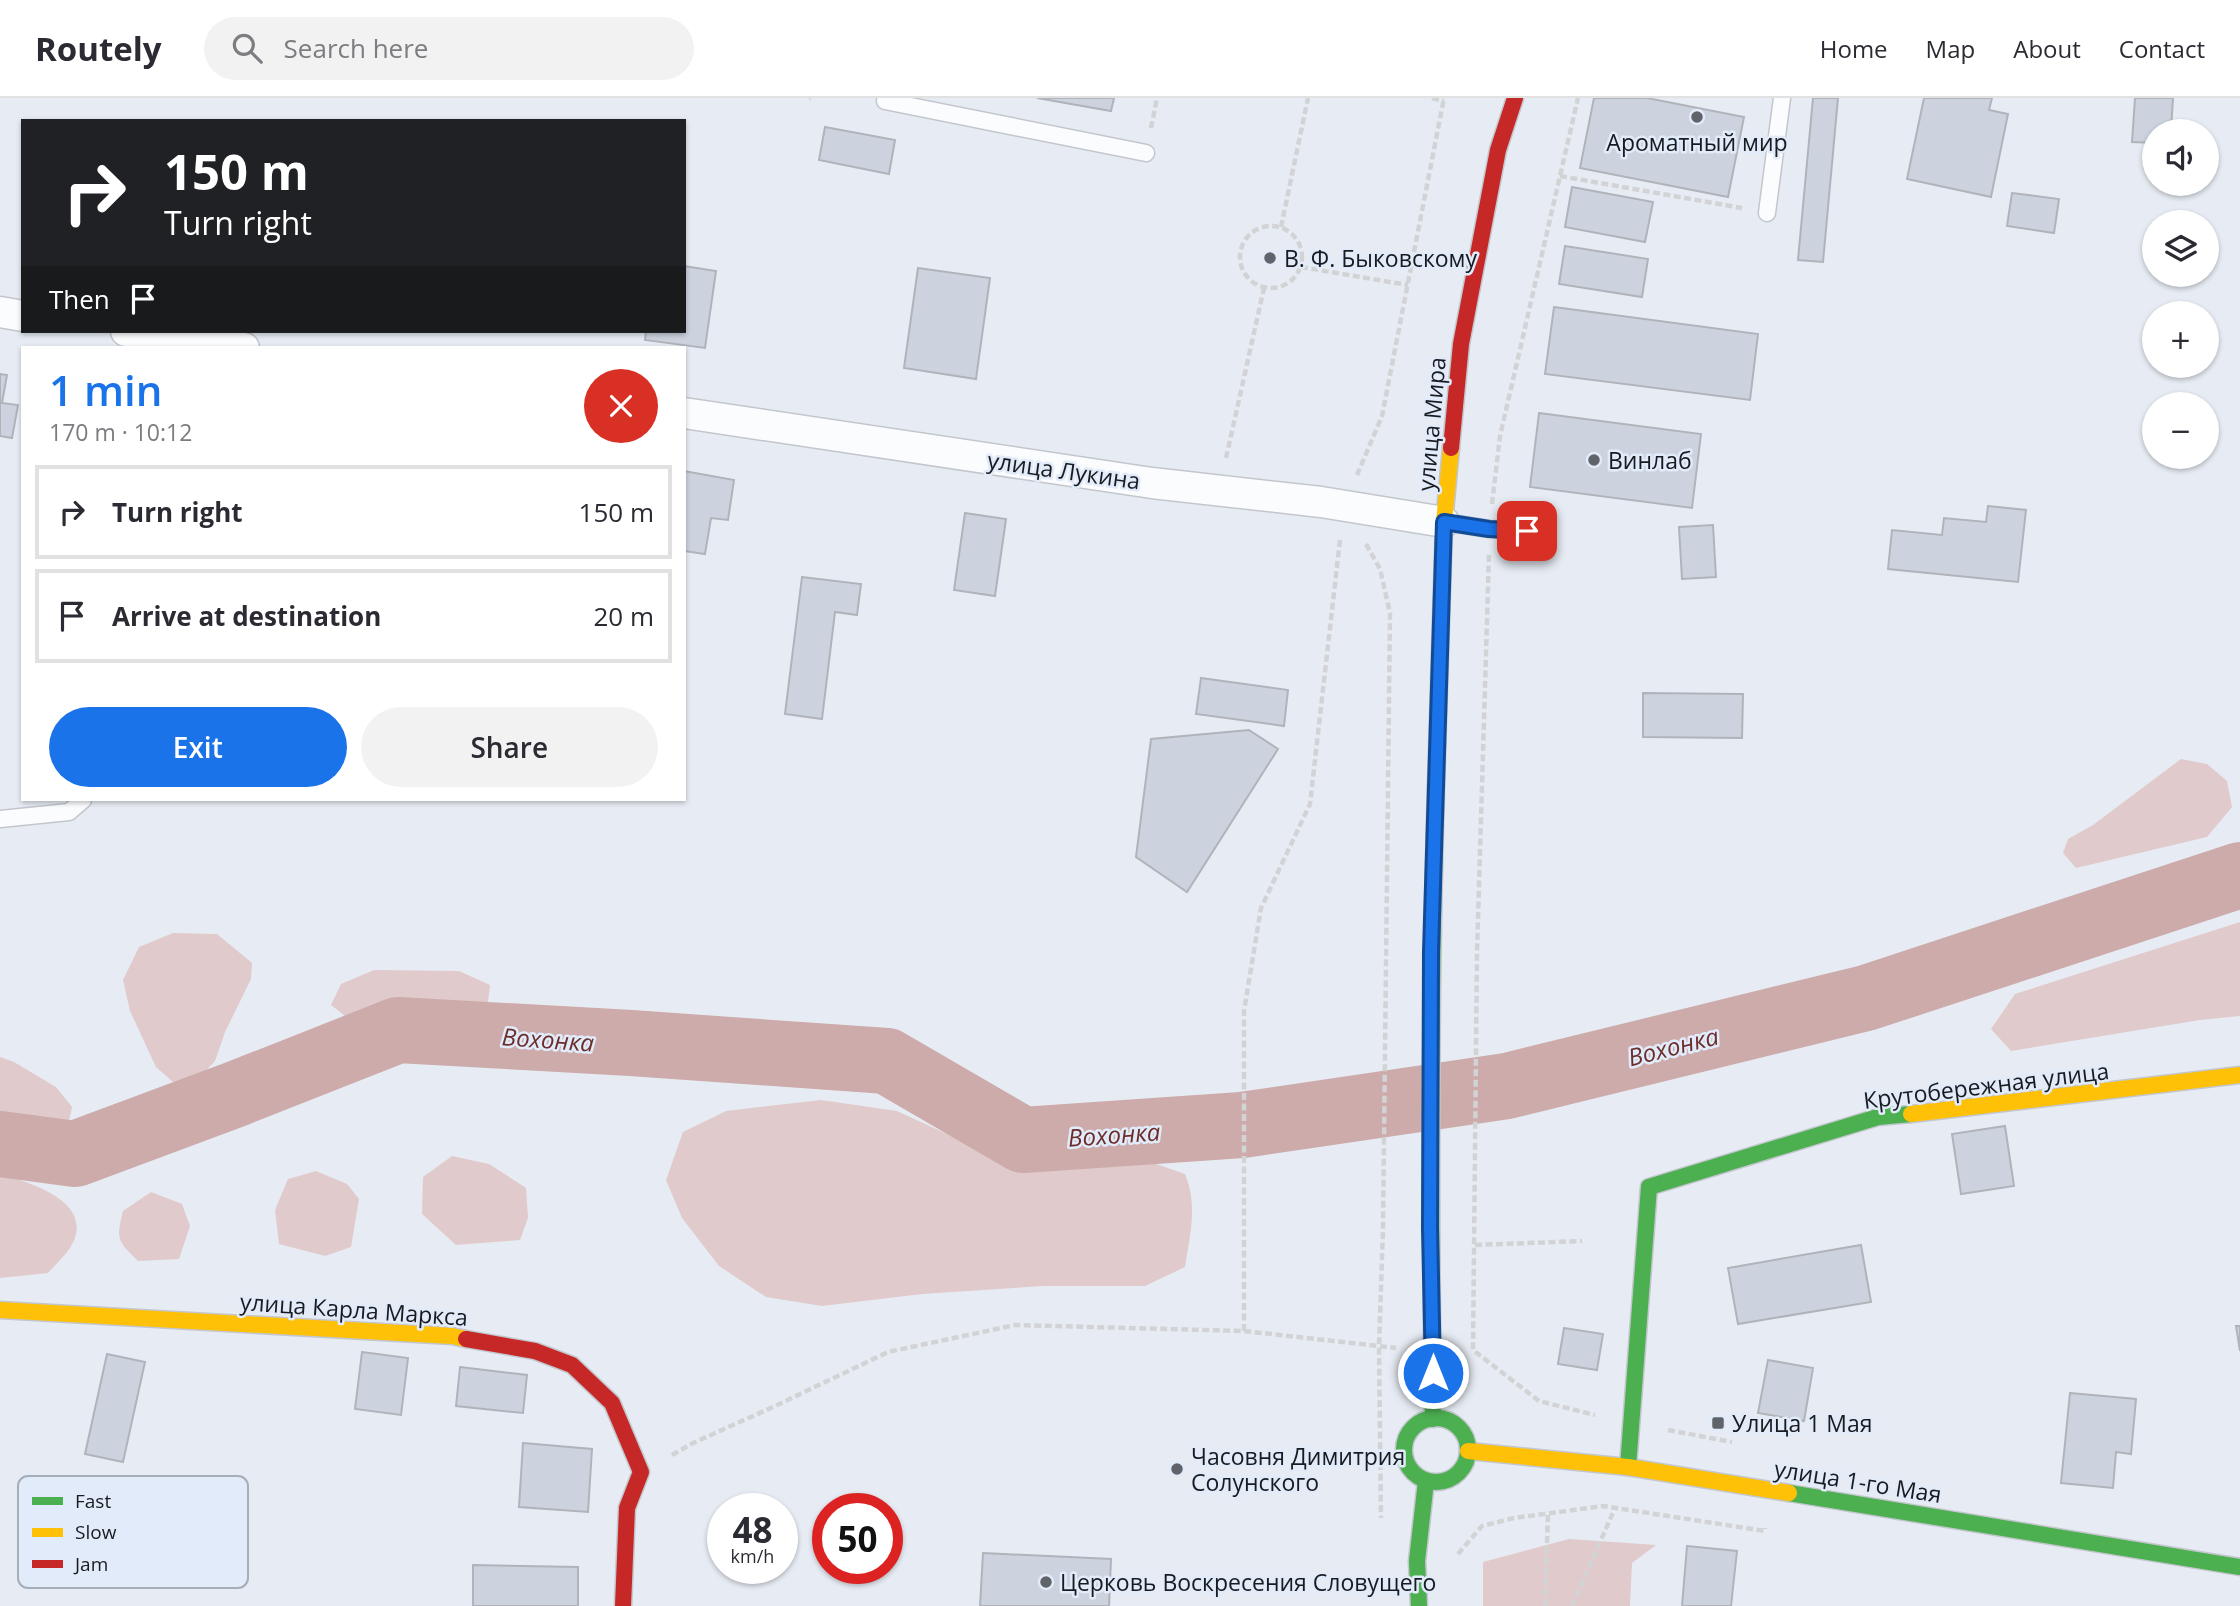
<!DOCTYPE html>
<meta charset="utf-8">
<style>
:root{--surface:#fff;--page:#f2f2f3;--text:#2b2b33;--muted:#7c7c81;--line:#e1e1e2;--accent:#1a73e8}
body{margin:0;font-family:"Open Sans",sans-serif;background:var(--page);color:var(--text);height:100vh;display:flex;flex-direction:column;font-size:26px;white-space:nowrap}
*{box-sizing:border-box;margin:0}
p{font-size:23px;color:var(--muted)}
.icon{flex:none;width:38px;height:38px;fill:none;stroke:currentColor;stroke-width:2;stroke-linecap:round;stroke-linejoin:round}
.map{position:relative;flex:1;overflow:hidden}
.drawer{position:absolute;left:21px;top:248px;width:665px;height:455px;display:flex;flex-direction:column;background:var(--surface);border-radius:0px;box-shadow:0 2px 5px #0004}
.drawer>*{flex:none}
.banner{position:absolute;left:21px;top:21px;width:665px;height:214px;border-radius:0px;box-shadow:0 2px 5px #0004;background:#202124;color:#fff;overflow:hidden}
.tools{position:absolute;left:2142px;top:21px;display:grid;gap:14px}
.tools a{display:grid;place-items:center;width:77px;height:77px;border-radius:50%;background:var(--surface);box-shadow:0 2px 5px #0004;font-size:35px}
.speed{position:absolute;left:707px;top:1395px;display:flex;gap:14px;font-size:35px;font-weight:700;text-align:center}
.speed>*{display:grid;place-content:center;width:91px;height:91px;border-radius:50%;background:var(--surface);box-shadow:0 2px 5px #0004;line-height:1}
.speed small{font-size:18px;font-weight:400}
.speed .limit{border:10px solid #d22;background:#fff;color:#111}
.pin{position:absolute;display:grid;place-items:center;width:60px;height:60px;color:#fff;margin:-30px;border-radius:14px;box-shadow:0 4px 10px #0006}
.me{position:absolute;width:77px;margin:-38px;rotate:0deg;stroke-linejoin:round;filter:drop-shadow(0 0 5px #0008)}
.turn{display:flex;align-items:center;gap:24px;height:147px;padding:0 28px;font-size:32px}
.turn .icon{width:91px;height:91px;stroke-width:2.5}
.turn b{display:block;font-size:49px;line-height:60px}
.then{display:flex;align-items:center;height:66px;padding:0 28px;background:#0003;gap:14px;font-size:26px}
.round{display:grid;place-items:center;flex:none;width:74px;height:74px;border-radius:37px;background:var(--page)}
.summary{display:flex;align-items:center;justify-content:space-between;height:119px;padding:0 28px}
h1{font-size:42px;font-weight:600;line-height:52px;color:var(--accent)}
.action{display:flex;gap:14px;margin-top:auto;padding:14px 28px}
.action a{flex:1;height:80px;border-radius:42px;background:var(--accent);color:#fff;font-size:28px;font-weight:600;line-height:80px;text-align:center}
.action a+a{background:var(--page);color:var(--text)}
ul{padding:0;list-style:none}
li{display:flex;align-items:center;gap:21px;height:94px;margin:0 14px 10px;padding:0 14px;border:4px solid var(--line);border-radius:0px}
li div{flex:1}
li b{display:block;font-size:26px}
li em{font-style:normal}
header{display:flex;align-items:center;gap:42px;box-sizing:border-box;height:98px;padding:0 35px;background:var(--surface);border-bottom:2px solid var(--line)}
header strong{font-size:33px}
nav{display:flex;gap:38px;margin-inline-start:auto;font-size:24px}
.search{width:490px;height:63px;background:var(--page);display:flex;align-items:center;gap:18px;box-sizing:border-box;padding:0 24px;border-radius:38px;color:var(--muted);font-size:26px}
.map>svg:first-child{display:block}
.green{fill:#e0cacb}
.lines{fill:none;stroke-linecap:round;stroke-linejoin:round}
.river{stroke:#ccabaa;stroke-width:66}
.building{fill:#ccd3de;stroke:#b0b4ba;stroke-width:2}
.lane-casing{stroke:#c3c7cd;stroke-width:19}
.street-casing{stroke:#c3c7cd;stroke-width:33}
.fast-casing{stroke:#c3c7cd;stroke-width:19}
.slow-casing{stroke:#c3c7cd;stroke-width:19}
.jam-casing{stroke:#c3c7cd;stroke-width:19}
.path{stroke:#d2d3d5;stroke-width:4.5;stroke-dasharray:7 3.5;stroke-linecap:butt}
.lane{stroke:#fbfcfd;stroke-width:16}
.street{stroke:#fbfcfd;stroke-width:30}
.fast{stroke:#4caf50;stroke-width:16}
.slow{stroke:#ffc107;stroke-width:16}
.jam{stroke:#c62828;stroke-width:16}
.route-casing{stroke:#114b97;stroke-width:18}
.route{stroke:#1a73e8;stroke-width:12}
.poi-dot{fill:#60646a;stroke:#e2ebf9;stroke-width:2.5}
.labels{text-anchor:middle;dominant-baseline:central;stroke-width:5;stroke-linejoin:round;paint-order:stroke}
.poi-label{font-size:23px;fill:#181b20;stroke:#e2ebf9;text-anchor:start}
.street-label{font-size:23px;fill:#181b20;stroke:#e2ebf9}
.water-label{font-size:24px;font-style:italic;fill:#6c2e2a;stroke:#e2ebf9}
.key{fill:#e2ebf9;stroke:#a5adb8;stroke-width:2}
.key-label{font-size:19px;fill:#181b20}
</style>
<header>
<strong>Routely</strong>
<div class="search"><svg class="icon" aria-label="search" viewBox="0 0 24 24"><circle cx="10" cy="10" r="6"/><path d="M15 15l6 6"/></svg>Search here</div>
<nav><a>Home</a><a>Map</a><a>About</a><a>Contact</a></nav>
</header>
<div class="map">
<svg width="2240" height="1508" viewBox="0 0 2240 1508">
<rect width="100%" height="100%" fill="#e7ecf4"/>
<g class="green">
<polygon points="2181,661 2207,666 2227,683 2232,709 2207,739 2076,770 2063,755 2068,741 2093,727"/>
<polygon points="2240,824 2240,918 2200,922 2011,953 1991,931 2015,896"/>
<polygon points="173,835 217,836 252,865 251,881 225,934 215,963 197,982 173,984 156,969 130,913 123,882 139,849"/>
<polygon points="374,872 459,873 490,887 488,904 426,910 349,921 331,907 341,886"/>
<polygon points="0,959 14,964 56,989 72,1009 68,1028 33,1033 0,1029"/>
<path d="M821 1002 897 1013 984 1053 1008 1062 1116 1052 1185 1076C1198 1108 1190 1136 1185 1169L1145 1188H1043L922 1196 822 1208 766 1199 719 1168 682 1120 666 1082 683 1034 726 1013Z"/>
<polygon points="452,1058 489,1066 526,1090 528,1120 520,1142 456,1147 422,1116 423,1079"/>
<polygon points="316,1073 347,1086 359,1101 351,1149 325,1158 279,1146 275,1112 288,1081"/>
<path d="M0 1076C32 1085 98 1105 70 1150 64 1159 55 1167 48 1175L0 1180Z"/>
<path d="M151 1094 182 1106 190 1128 179 1161 138 1163C117 1142 116 1142 123 1113Z"/>
<polygon points="1569,1441 1656,1447 1632,1465 1630,1508 1483,1508 1483,1464"/>
</g>
<g class="lines">
<polyline class="river" points="0,1046 75,1056 236,996 398,932 631,945 887,963 1023,1042 1242,1027 1507,988 1866,900 2240,777"/>
</g>
<g class="building">
<polygon points="1037,0 1114,0 1111,13"/>
<polygon points="1594,0 1647,0 1744,19 1728,99 1580,70"/>
<polygon points="1813,0 1838,0 1823,164 1798,162"/>
<polygon points="1924,0 1992,0 1989,12 2008,16 1991,99 1907,81"/>
<polygon points="2135,0 2173,0 2171,33 2154,33 2154,45 2132,44"/>
<polygon points="825,29 895,42 889,76 819,62"/>
<polygon points="1572,89 1653,104 1645,144 1565,129"/>
<polygon points="2012,95 2059,101 2054,135 2007,128"/>
<polygon points="1565,148 1648,161 1642,199 1559,186"/>
<polygon points="684,168 716,173 705,250 645,242 646,233 684,233"/>
<polygon points="918,170 990,180 976,281 904,270"/>
<polygon points="1554,209 1758,236 1750,302 1545,276"/>
<polygon points="0,276 7,277 2,305 18,307 12,340 0,338"/>
<polygon points="1539,315 1701,336 1692,410 1530,389"/>
<polygon points="684,373 734,382 728,422 711,420 705,456 684,453"/>
<polygon points="1988,408 2026,412 2018,484 1888,471 1892,432 1942,437 1944,420 1986,424"/>
<polygon points="965,415 1006,421 995,498 954,492"/>
<polygon points="1713,427 1716,479 1682,481 1679,429"/>
<polygon points="802,479 861,486 857,517 835,514 822,621 785,616"/>
<polygon points="1201,580 1288,592 1284,628 1196,616"/>
<polygon points="1643,595 1743,596 1742,640 1643,639"/>
<polygon points="1249,632 1278,651 1187,794 1136,759 1151,641"/>
<polygon points="2005,1028 2014,1088 1961,1096 1952,1036"/>
<polygon points="1861,1147 1871,1204 1738,1226 1728,1170"/>
<polygon points="2236,1228 2240,1228 2240,1253"/>
<polygon points="1564,1230 1603,1236 1597,1272 1558,1266"/>
<polygon points="362,1254 408,1260 401,1317 355,1311"/>
<polygon points="107,1256 145,1264 123,1364 85,1356"/>
<polygon points="1768,1262 1813,1270 1804,1323 1758,1315"/>
<polygon points="460,1269 527,1277 523,1315 456,1308"/>
<polygon points="2070,1295 2136,1301 2131,1356 2116,1354 2113,1390 2061,1385"/>
<polygon points="523,1345 592,1351 588,1414 519,1409"/>
<polygon points="1687,1448 1737,1453 1731,1508 1682,1508"/>
<polygon points="983,1455 1111,1461 1109,1508 980,1508"/>
<polygon points="473,1467 578,1469 578,1508 473,1508"/>
</g>
<g class="lines">
<defs>
<g id="lane">
<polyline points="886,0 885,3 1146,55"/>
<polyline points="1767,115 1782,0"/>
<polyline points="1444,424 1489,431 1527,433"/>
<polyline points="0,721 69,714 83,702"/>
</g>
<g id="street">
<polyline points="0,214 23,218"/>
<polyline points="126,233 244,250"/>
<polyline points="684,315 1152,385 1321,404 1444,424"/>
</g>
<g id="fast">
<circle cx="1436" cy="1352" r="32"/>
<path d="M1433 1321C1430 1109 1430 898 1436 687"/>
<polyline points="1628,1369 1649,1089 1878,1019 1911,1016"/>
<polyline points="1789,1395 2240,1469"/>
<polyline points="1419,1508 1417,1463 1426,1383"/>
</g>
<g id="slow">
<polyline points="1436,687 1444,424 1451,350"/>
<polyline points="1911,1016 2240,977"/>
<polyline points="0,1212 452,1238 466,1241"/>
<polyline points="1468,1353 1628,1369 1789,1395"/>
</g>
<g id="jam">
<polyline points="1451,350 1461,246 1498,52 1515,0"/>
<polyline points="466,1241 535,1253 572,1267 612,1305 641,1374 627,1410 623,1508"/>
</g>
</defs>
<use href="#lane" class="lane-casing"/>
<use href="#street" class="street-casing"/>
<use href="#fast" class="fast-casing"/>
<use href="#slow" class="slow-casing"/>
<use href="#jam" class="jam-casing"/>
<g class="path">
<polyline points="1432,0 1444,3"/>
<polyline points="809,1 810,0"/>
<polyline points="1151,30 1157,0"/>
<polyline points="1560,78 1742,110"/>
<circle cx="1271" cy="159" r="31"/>
<polyline points="1281,129 1308,0"/>
<polyline points="1301,169 1408,187"/>
<polyline points="1226,360 1264,190"/>
<polyline points="1357,377 1382,318 1444,0"/>
<polyline points="1492,406 1500,338 1578,0"/>
<polyline points="1366,446 1380,471 1390,515 1383,1130 1379,1249 1381,1420"/>
<polyline points="1489,457 1477,853 1473,1252 1539,1303 1595,1317"/>
<polyline points="1475,1147 1582,1143"/>
<polyline points="1244,1233 1244,913 1261,810 1310,706 1340,442"/>
<polyline points="1668,1332 1732,1344"/>
<polyline points="672,1357 693,1345 773,1309 888,1254 1015,1227 1244,1233 1396,1250"/>
<polyline points="1458,1456 1482,1428 1514,1420 1603,1408 1765,1433 1765,1430"/>
<polyline points="1545,1508 1548,1415"/>
<polyline points="1572,1508 1615,1410"/>
</g>
<use href="#lane" class="lane"/>
<use href="#street" class="street"/>
<use href="#fast" class="fast"/>
<use href="#slow" class="slow"/>
<use href="#jam" class="jam"/>
</g>
<g class="lines">
<defs>
<polyline id="route" points="1433,1275 1430,1130 1431,853 1444,424 1489,431 1527,433"/>
</defs>
<use href="#route" class="route-casing"/>
<use href="#route" class="route"/>
</g>
<g class="poi-dot">
<circle cx="1697" cy="19" r="7"/>
<circle cx="1270" cy="160" r="7"/>
<circle cx="1594" cy="362" r="7"/>
<rect x="1711" y="1318" width="14" height="14" rx="3.5"/>
<circle cx="1177" cy="1371" r="7"/>
<circle cx="1046" cy="1484" r="7"/>
</g>
<g class="labels">
<g class="poi-label">
<text x="1697" y="44" text-anchor="middle">Ароматный мир</text>
<text x="1284" y="160">В. Ф. Быковскому</text>
<text x="1608" y="362">Винлаб</text>
<text x="1732" y="1325">Улица 1 Мая</text>
<text x="1191" y="1358">Часовня Димитрия<tspan x="1191" dy="26">Солунского</tspan></text>
<text x="1060" y="1484">Церковь Воскресения Словущего</text>
</g>
<g class="street-label">
<text transform="translate(1431 326) rotate(-85)">улица Мира</text>
<text transform="translate(1064 372) rotate(8)">улица Лукина</text>
<text transform="translate(1986 987) rotate(-7)">Крутобережная улица</text>
<text transform="translate(354 1211) rotate(4)">улица Карла Маркса</text>
<text transform="translate(1858 1383) rotate(9)">улица 1-го Мая</text>
</g>
<g class="water-label">
<text transform="translate(548 941) rotate(4)">Вохонка</text>
<text transform="translate(1673 948) rotate(-14)">Вохонка</text>
<text transform="translate(1114 1036) rotate(-4)">Вохонка</text>
</g>
</g>
<rect x="18" y="1378" width="230" height="112" rx="10" class="key"/>
<rect x="32" y="1399" width="31" height="8" fill="#4caf50"/>
<rect x="32" y="1430" width="31" height="9" fill="#ffc107"/>
<rect x="32" y="1462" width="31" height="8" fill="#c62828"/>
<g class="key-label">
<text x="75" y="1410">Fast</text>
<text x="75" y="1441">Slow</text>
<text x="75" y="1473">Jam</text>
</g>
</svg>
<div class="tools">
<a><svg class="icon" aria-label="sound" viewBox="0 0 24 24"><path d="M4 9h4l5-4v14l-5-4H4zM17 9q2 3 0 6"/></svg></a>
<a><svg class="icon" aria-label="layers" viewBox="0 0 24 24"><path d="M12 4l9 5-9 5-9-5zM3 14l9 5 9-5"/></svg></a>
<a>+</a>
<a>−</a>
</div>
<div class="speed"><div>48<small>km/h</small></div><div class="limit">50</div></div>
<div class="pin" style="left:1527px;top:433px;background:#d93025"><svg class="icon" aria-label="arrive" viewBox="0 0 24 24"><path d="M6 21V4h12l-3 4 3 4H6"/></svg></div>
<svg class="me" style="left:1433px;top:1275px" viewBox="-20 -20 40 40"><circle r="17" fill="#1a73e8" stroke="#fff" stroke-width="3"/><path d="M0-11L8 9 0 5-8 9z" fill="#fff"/></svg>
<div class="banner">
<div class="turn"><svg class="icon" aria-label="right" viewBox="0 0 24 24"><path d="M7 20v-9h11M14 6l5 5-5 5"/></svg><div><b>150 m</b>Turn right</div></div>
<div class="then">Then<svg class="icon" aria-label="arrive" viewBox="0 0 24 24"><path d="M6 21V4h12l-3 4 3 4H6"/></svg></div>
</div>
<section class="drawer">
<div class="summary"><div><h1>1 min</h1><p>170 m · 10:12</p></div><a class="round" style="background:#d93025;color:#fff"><svg class="icon" aria-label="close" viewBox="0 0 24 24"><path d="M6 6l12 12M18 6L6 18"/></svg></a></div>
<ul>
<li><svg class="icon" aria-label="right" viewBox="0 0 24 24"><path d="M7 20v-9h11M14 6l5 5-5 5"/></svg><div><b>Turn right</b></div><em>150 m</em></li>
<li><svg class="icon" aria-label="arrive" viewBox="0 0 24 24"><path d="M6 21V4h12l-3 4 3 4H6"/></svg><div><b>Arrive at destination</b></div><em>20 m</em></li>
</ul>
<div class="action"><a>Exit</a><a>Share</a></div>
</section>
</div>
